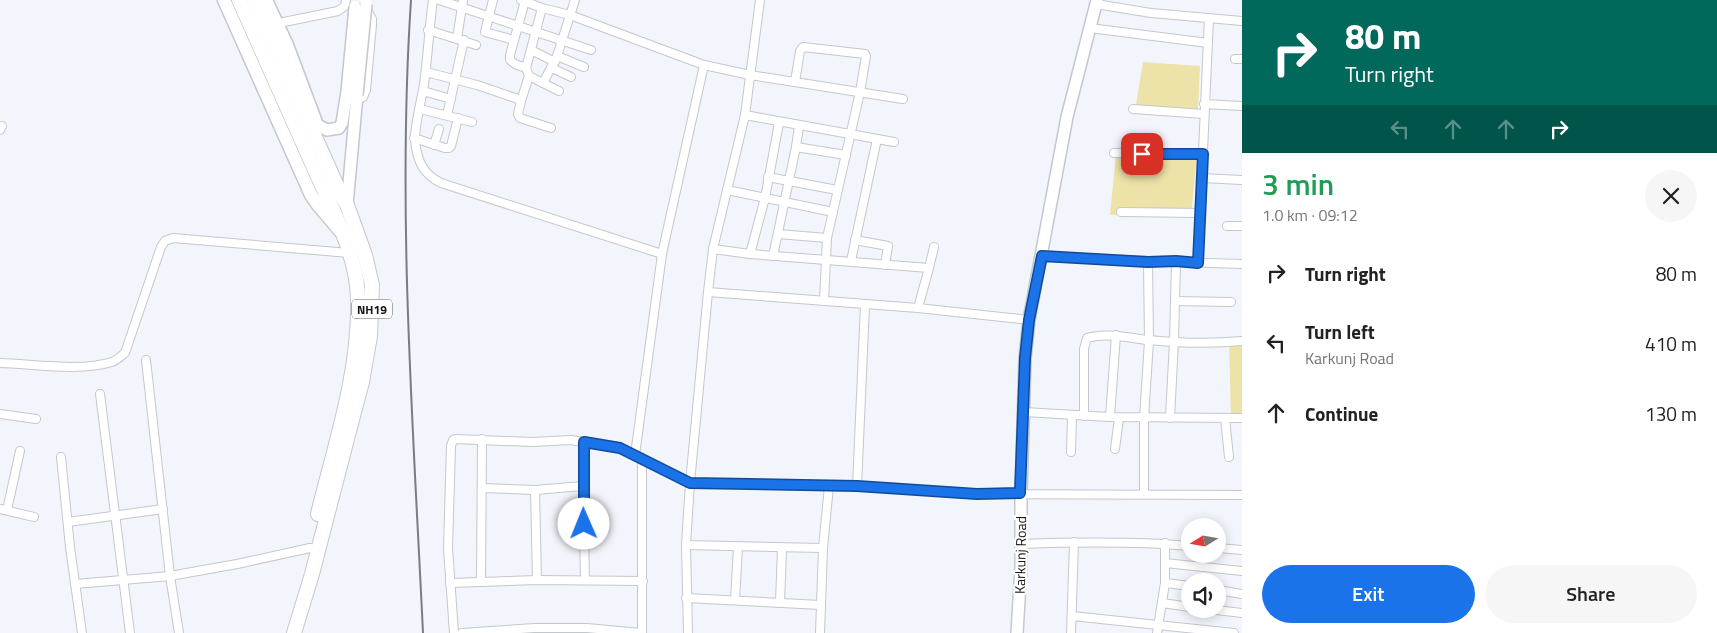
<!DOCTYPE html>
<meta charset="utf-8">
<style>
:root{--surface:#fff;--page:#f6f6f6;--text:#222;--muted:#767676;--accent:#1a73e8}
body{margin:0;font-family:"Titillium Web",sans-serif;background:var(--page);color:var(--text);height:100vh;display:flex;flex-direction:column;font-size:19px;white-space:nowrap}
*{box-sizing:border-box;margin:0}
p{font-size:16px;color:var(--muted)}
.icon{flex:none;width:28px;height:28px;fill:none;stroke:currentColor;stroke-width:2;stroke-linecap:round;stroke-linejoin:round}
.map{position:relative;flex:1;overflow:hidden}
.drawer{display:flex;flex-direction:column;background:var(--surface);width:475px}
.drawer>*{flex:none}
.top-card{background:#00695c;color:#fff;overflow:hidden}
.needle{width:32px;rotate:259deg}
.fabs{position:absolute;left:1181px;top:518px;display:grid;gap:10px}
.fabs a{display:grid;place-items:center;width:45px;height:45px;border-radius:50%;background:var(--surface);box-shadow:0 2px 12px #0003;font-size:25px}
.pin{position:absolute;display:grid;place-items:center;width:42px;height:42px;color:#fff;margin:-21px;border-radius:10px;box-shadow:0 2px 8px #0006}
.me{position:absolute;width:55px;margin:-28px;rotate:359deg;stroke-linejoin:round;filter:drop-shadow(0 0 4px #0008)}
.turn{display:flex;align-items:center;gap:18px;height:105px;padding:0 20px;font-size:22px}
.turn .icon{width:65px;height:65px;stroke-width:2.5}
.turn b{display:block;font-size:35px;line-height:42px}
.lanes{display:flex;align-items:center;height:48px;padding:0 20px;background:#0003;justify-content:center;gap:25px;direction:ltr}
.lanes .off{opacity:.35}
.round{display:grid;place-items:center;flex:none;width:52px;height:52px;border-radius:26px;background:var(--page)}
.summary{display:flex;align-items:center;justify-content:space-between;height:85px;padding:0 20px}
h1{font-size:30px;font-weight:600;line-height:38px;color:#1e9e55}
.action{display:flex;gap:10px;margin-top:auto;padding:10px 20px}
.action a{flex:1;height:58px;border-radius:30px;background:var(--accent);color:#fff;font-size:20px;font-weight:600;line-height:58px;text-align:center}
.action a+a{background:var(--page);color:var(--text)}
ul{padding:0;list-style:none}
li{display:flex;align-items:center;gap:15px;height:70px;padding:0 20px}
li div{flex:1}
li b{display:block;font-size:19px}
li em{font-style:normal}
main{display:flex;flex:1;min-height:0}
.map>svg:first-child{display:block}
.green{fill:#ede3a8}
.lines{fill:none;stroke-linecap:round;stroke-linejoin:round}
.street-casing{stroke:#c4c7cd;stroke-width:10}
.secondary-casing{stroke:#c4c7cd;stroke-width:14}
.primary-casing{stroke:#c4c7cd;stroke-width:15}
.highway-casing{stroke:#c4c7cd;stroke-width:16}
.street{stroke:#fff;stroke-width:8}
.secondary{stroke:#fff;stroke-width:11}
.primary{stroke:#fff;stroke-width:12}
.highway{stroke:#fff;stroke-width:14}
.rail{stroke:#7a7c7f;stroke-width:2}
.secondary-bridge-casing{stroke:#c4c7cd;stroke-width:14;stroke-linecap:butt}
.secondary-bridge{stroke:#fff;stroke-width:11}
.route-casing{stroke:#114b97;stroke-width:12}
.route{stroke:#1a73e8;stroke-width:9}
.labels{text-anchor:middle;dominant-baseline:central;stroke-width:4.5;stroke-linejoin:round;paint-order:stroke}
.shield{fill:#fff;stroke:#5b5c5d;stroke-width:1}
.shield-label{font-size:12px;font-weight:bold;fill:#151618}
.street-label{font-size:14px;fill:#151618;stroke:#fff}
</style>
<main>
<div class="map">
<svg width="1242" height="633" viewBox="0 0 1242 633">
<rect width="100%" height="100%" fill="#f2f5fb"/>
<g class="green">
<polygon points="1143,62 1200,66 1198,109 1136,105"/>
<polygon points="1116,154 1197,155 1191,216 1110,215"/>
<polygon points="1229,343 1242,343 1242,419 1231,419"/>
</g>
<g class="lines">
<defs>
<g id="street">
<path d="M433 0C429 28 428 56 424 84 422 98 414 128 415 140 417 161 423 174 441 183L662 254"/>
<polyline points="439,0 591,50"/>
<polyline points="493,0 485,32 514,40"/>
<polyline points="521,0 542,8 570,15 704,65 750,75 903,99"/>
<polyline points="525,1 510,55 510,60 515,64 526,68"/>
<polyline points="1096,4 1151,13 1242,21"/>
<polyline points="542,8 526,68 529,76 559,91"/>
<polyline points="274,24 338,11 345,6 346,0"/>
<polyline points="1090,28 1208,43"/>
<polyline points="428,30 476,45"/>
<polyline points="457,39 463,0"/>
<polyline points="531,50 555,62"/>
<polyline points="557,56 584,67"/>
<polyline points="1235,59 1242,59"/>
<polyline points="552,68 571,77"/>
<polyline points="426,72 477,85 518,99 521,101 518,114 520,118 551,128"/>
<polyline points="795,82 800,51 803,47 865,54 866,56 860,92 827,238 824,301"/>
<polyline points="543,83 557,56 575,0"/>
<polyline points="423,91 451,99"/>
<polyline points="357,100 363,97 366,90 372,25 372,19 368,12 364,11"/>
<polyline points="521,101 529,76"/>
<polyline points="1204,104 1242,106"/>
<polyline points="420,109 472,122"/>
<polyline points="1133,109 1204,114"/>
<polyline points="447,115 464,40"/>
<polyline points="745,115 894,142"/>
<polyline points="0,130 2,126"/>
<polyline points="414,138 445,148 449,148 451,146 458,118"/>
<polyline points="434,145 439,129"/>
<polyline points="796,147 799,126"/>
<polyline points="1114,153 1203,154"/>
<polyline points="768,177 837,190"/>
<polyline points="1202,178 1242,180"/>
<polyline points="727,190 833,212"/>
<polyline points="1121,212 1200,213"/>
<polyline points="1227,226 1242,226"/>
<polyline points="778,234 827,238"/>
<polyline points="855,240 888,246 885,265"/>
<polyline points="713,249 750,254 929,268 918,308"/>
<polyline points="750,254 765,198 779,123"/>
<polyline points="773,256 796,147 846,155"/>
<path d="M1042 256C1109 260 1175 262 1242 264"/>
<polyline points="851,261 877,139"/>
<polyline points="1198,263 1209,18"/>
<polyline points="929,268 934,247"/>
<polyline points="708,292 918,308 1029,320"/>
<polyline points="1175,301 1231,302"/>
<polyline points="146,360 170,576 179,633"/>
<path d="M0 363C34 364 79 372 112 362 117 360 121 356 125 353L161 247 165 241 173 238 349 253"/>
<polyline points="100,394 130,633"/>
<polyline points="1024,412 1110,417 1242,418"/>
<polyline points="0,414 36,419"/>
<path d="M1084 416V349L1087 338C1107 332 1128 338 1148 340 1179 343 1212 344 1242 341"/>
<polyline points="1110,417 1116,335"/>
<polyline points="1170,418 1174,341 1176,261"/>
<polyline points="1225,418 1229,457"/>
<polyline points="584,442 583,486 585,580"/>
<polyline points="1115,449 1119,418"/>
<polyline points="1071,452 1072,415"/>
<polyline points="635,455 662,254 704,65"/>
<polyline points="61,457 70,547 82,633"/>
<polyline points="642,459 642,633"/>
<polyline points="857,486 865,305"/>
<polyline points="482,488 535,490 583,486"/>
<polyline points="535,490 537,580"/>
<polyline points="1144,494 1144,418 1149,341 1148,262"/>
<polyline points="0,509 34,517"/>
<polyline points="7,510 20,451"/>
<polyline points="68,522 163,509"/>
<path d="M1021 544C1077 542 1134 541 1190 546"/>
<polyline points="686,545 823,548"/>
<polyline points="1218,548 1242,550"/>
<polyline points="1165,563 1242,571"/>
<polyline points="481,582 482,439"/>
<polyline points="450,583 537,580 643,581"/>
<polyline points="1165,583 1190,586"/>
<polyline points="75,584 170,576 237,564 310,548"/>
<polyline points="1218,590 1242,594"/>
<polyline points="686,598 821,605"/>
<polyline points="735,600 738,547"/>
<polyline points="780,603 782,548"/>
<polyline points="1162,603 1190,607"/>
<polyline points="1208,609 1242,613"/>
<polyline points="1072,616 1234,633"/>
<polyline points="454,633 448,548 451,446 453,440 455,439 532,442 571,440 620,448 690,483 857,486 977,494 1242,495"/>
<polyline points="462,633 534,628 587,628 640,633"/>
<polyline points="688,633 686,545 690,483 708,292 713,249 745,115 760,0"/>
<polyline points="820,633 823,548 829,486"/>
<polyline points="1071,633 1074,542"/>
<polyline points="1157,633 1165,583 1165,543"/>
</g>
<g id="secondary">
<polyline points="310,121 327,130 339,128 342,123 347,92"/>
<polyline points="347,205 357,95"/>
<polyline points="1017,633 1021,567 1021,493 1025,358 1029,320 1067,117 1097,0"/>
</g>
<g id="primary">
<polyline points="224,0 311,195 318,205 340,231"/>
<polyline points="266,0 287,45 317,125"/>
</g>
<g id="highway">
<path d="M239 0C265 59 292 118 318 177 335 215 357 256 358 299 360 372 335 444 318 514"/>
<polyline points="254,0 341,195 347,205 365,255 372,285 370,336 362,382 348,435 312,574 294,633"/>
</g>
</defs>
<use href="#street" class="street-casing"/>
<use href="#secondary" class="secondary-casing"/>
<use href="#primary" class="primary-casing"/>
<use href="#highway" class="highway-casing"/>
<use href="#street" class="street"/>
<use href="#secondary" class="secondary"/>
<use href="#primary" class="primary"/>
<use href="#highway" class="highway"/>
<path class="rail" d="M411 0C397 211 413 422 423 633"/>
<defs>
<g id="secondary-bridge">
<polyline points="347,92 355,7"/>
<polyline points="357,95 366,4"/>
</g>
</defs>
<use href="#secondary-bridge" class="secondary-bridge-casing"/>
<use href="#secondary-bridge" class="secondary-bridge"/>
</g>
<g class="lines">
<defs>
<polyline id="route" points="584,524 584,442 620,448 690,483 857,486 977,494 1020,493 1025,358 1029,320 1042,256 1148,262 1176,261 1198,263 1203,154 1142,154"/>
</defs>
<use href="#route" class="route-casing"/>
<use href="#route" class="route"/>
</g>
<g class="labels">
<rect class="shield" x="352" y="299.5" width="40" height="19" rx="4"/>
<g class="shield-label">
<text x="372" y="309">NH19</text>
</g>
<g class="street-label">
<text transform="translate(1020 555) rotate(-89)">Karkunj Road</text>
</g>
</g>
</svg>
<div class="fabs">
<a><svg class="needle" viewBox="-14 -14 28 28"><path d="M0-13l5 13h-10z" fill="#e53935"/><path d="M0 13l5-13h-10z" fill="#767676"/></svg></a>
<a><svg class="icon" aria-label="sound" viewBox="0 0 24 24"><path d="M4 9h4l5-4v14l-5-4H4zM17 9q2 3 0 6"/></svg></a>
</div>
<div class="pin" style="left:1142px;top:154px;background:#d93025"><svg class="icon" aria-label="arrive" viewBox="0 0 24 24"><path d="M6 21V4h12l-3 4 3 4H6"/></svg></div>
<svg class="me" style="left:584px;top:524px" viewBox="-20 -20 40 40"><circle r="19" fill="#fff"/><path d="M0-13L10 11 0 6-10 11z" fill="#1a73e8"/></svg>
</div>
<section class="drawer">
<div class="top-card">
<div class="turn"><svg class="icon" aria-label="right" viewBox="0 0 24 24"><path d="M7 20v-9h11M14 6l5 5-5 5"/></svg><div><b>80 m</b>Turn right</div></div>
<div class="lanes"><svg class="icon off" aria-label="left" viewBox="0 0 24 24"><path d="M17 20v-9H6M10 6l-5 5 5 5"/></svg><svg class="icon off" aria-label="ahead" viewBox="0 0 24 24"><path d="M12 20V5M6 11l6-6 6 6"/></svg><svg class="icon off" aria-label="ahead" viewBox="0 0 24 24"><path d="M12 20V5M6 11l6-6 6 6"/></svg><svg class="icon" aria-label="right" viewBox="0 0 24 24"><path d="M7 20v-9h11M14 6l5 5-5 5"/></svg></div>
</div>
<div class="summary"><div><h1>3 min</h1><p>1.0 km · 09:12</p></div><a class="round"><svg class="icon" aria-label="close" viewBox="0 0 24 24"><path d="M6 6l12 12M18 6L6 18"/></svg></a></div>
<ul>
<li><svg class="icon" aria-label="right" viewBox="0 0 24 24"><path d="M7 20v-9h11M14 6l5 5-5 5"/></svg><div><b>Turn right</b></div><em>80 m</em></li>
<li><svg class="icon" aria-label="left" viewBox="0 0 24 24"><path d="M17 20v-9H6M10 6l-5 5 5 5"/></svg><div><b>Turn left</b><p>Karkunj Road</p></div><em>410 m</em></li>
<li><svg class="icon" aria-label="ahead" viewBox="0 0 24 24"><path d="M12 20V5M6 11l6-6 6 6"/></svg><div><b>Continue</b></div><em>130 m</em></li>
</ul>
<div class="action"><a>Exit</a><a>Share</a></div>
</section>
</main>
